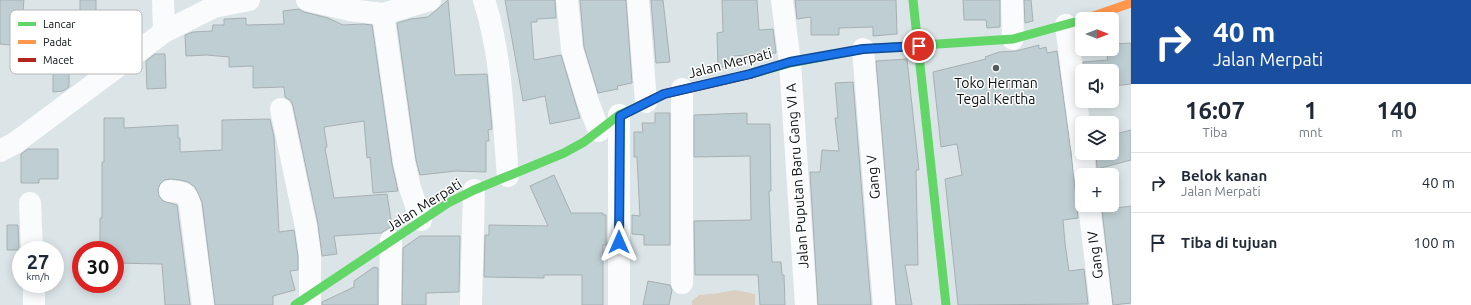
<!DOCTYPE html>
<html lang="id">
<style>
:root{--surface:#fff;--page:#f6f6f7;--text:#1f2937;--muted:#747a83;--line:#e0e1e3}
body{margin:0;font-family:Ubuntu,sans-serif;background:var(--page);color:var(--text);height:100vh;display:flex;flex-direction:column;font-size:15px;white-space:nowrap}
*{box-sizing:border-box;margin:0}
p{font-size:13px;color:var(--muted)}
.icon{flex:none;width:22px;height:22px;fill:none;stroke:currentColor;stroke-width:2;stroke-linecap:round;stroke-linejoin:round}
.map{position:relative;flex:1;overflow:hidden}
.panel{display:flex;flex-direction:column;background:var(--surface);width:340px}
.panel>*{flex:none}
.top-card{background:#1a4fa0;color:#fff;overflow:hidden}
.needle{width:26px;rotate:90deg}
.controls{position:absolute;left:1075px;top:12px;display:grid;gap:8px}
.controls a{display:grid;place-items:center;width:44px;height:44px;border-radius:6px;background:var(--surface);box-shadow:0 2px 10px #0003;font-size:20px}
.speed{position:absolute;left:12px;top:241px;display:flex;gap:8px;font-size:20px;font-weight:700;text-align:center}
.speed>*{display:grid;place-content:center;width:52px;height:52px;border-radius:50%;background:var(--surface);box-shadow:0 2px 10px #0003;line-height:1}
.speed small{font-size:10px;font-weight:400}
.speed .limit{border:6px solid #d22;background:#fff;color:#111}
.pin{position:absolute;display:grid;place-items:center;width:34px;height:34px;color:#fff;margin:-17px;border:2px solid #fff;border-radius:50%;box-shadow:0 1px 4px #0007}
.me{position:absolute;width:44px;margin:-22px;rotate:0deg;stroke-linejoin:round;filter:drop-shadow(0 0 3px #0008)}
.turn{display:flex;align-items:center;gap:14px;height:84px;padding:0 16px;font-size:18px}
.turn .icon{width:52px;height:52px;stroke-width:2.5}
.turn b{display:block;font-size:28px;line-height:34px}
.eta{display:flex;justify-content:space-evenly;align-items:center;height:68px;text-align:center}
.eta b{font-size:24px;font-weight:600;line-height:28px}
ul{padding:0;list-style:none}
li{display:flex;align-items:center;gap:12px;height:60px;padding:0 16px;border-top:1px solid var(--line)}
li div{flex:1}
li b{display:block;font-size:15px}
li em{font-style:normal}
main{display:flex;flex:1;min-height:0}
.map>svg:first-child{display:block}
.green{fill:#dacfc0}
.building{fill:#beced2;stroke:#a7afb2}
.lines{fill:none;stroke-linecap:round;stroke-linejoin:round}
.street{stroke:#fafbfc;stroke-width:22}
.fast{stroke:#63d668;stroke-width:9}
.slow{stroke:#ff974d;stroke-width:9}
.jam{stroke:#b3261e;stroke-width:9}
.route-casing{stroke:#114b97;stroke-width:10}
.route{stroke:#1a73e8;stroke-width:7}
.poi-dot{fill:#535b5d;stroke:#fff;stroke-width:1.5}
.labels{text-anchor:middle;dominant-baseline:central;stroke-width:3;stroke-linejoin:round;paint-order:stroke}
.street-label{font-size:14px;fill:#0a1012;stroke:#fff}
.poi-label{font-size:14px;fill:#0a1012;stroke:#fff}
.key{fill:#fff;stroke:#b6b7b8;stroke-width:1}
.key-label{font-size:11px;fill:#0a1012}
</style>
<main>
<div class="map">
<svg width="1131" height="305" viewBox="0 0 1131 305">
<rect width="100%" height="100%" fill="#dbe5e8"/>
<polygon class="green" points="735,290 755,294 755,305 692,305 692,301 699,295 719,293"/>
<g class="building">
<polygon points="0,0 24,0 20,46 0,44"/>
<polygon points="80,0 96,0 96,32 116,32 116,52 110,57 80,57"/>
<polygon points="448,0 455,75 487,74 492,129 488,130 489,141 486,141 486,172 456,171 420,175 416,160 397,23 411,19 428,17"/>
<polygon points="505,0 555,0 556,18 537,19 537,22 531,22 534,60 561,55 580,118 550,124 545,96 523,101"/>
<polygon points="580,0 626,0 632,83 617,86 618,89 598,93 584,47"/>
<polygon points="651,0 663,0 670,62 656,63"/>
<polygon points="722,0 757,0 759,30 773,29 776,53 733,56 733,65 718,68 717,33 723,32"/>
<polygon points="795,0 896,0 897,34 873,36 873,27 839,28 839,35 811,35 811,17 797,19"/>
<polygon points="963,0 1000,0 1000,27 987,28 986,20 964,20"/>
<polygon points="1024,0 1031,0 1033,21 1025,23"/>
<polygon points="299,9 304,12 328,18 343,25 363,24 372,25 392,164 398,191 373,193 370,157 367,158 364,121 324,127 327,147 325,148 334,198 387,194 392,226 381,233 334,236 337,254 322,256 318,224 293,106 291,101 285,97 284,87 253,88 253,66 229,67 229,57 206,55 186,56 185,35 193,32 212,31 213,25 224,25 224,19 246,18 246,25 284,24 283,11"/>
<polygon points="54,42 69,42 69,87 63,91 53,92 53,66 22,66 22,47 54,47"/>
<polygon points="1131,43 1131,84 1112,86 1112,71 1085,71 1083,62 1108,60 1106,49 1112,49 1112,44"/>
<polygon points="1039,45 1039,49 1046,47 1047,53 1057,51 1071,152 1078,218 1063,220 1065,243 1069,271 1084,269 1088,304 958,305 945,179 962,175 957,144 941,147 933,72 986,59 985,57 999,52 1016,51"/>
<polygon points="155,54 165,54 166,88 147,89 146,61"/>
<polygon points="907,59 919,170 916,170 918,265 905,265 912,305 896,305 876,61"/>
<polygon points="853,82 871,305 818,305 810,172 820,172 822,150 839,151 835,118 838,118 835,83"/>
<polygon points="655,113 670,113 670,245 644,245 644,235 632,234 632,215 640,216 637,157 634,157 634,132 643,132 642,123 655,123"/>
<polygon points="747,113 747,124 770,124 771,191 769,191 772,262 781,262 782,275 784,275 785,305 760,305 758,275 695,275 694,221 751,220 750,156 694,157 694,115"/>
<polygon points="104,118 124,118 124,128 178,125 178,138 180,138 180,152 222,150 222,120 270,119 274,137 279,232 294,230 298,256 298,270 290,271 295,290 273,296 273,305 215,305 202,202 195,187 188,182 180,180 171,179 164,180 160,184 158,190 159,196 163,201 177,205 190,305 165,305 162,264 115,263 115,250 100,250 100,218 102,218 102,162 104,162"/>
<polygon points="1131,130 1131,160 1097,169 1096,153 1112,153 1112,135"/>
<polygon points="28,149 58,149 58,179 39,179 39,183 21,183 21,154"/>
<polygon points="554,175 571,213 603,213 603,215 606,215 606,245 603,245 603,305 582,305 582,275 544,275 544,278 484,277 485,235 489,235 489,225 548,226 530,186"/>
<polygon points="1131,206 1131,303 1113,305 1102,210"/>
<polygon points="7,225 18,225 19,250 7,250"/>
<polygon points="420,236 460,236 459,292 426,293 426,305 402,305 403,248"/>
<polygon points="374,267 378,268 378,305 322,305 322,302 354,287 354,281"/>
<polygon points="648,281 670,285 672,290 669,305 643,305"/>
</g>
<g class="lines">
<g class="street">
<polyline points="163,0 164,32"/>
<polyline points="307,0 350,10 383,14 430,0"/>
<path d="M484 0C502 55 503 119 508 176"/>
<polyline points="567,0 572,49 588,102 599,131"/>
<polyline points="638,0 646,102"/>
<polyline points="782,0 790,63 806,305"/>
<polyline points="1012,0 1013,39"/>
<polyline points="383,14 404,162 410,188 421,220"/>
<polyline points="1066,25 1082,147"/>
<polyline points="863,49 884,305"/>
<polyline points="281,109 306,227 310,255 310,305"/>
<polyline points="0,151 15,143 164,32 214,7 249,0"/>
<polyline points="1083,153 1085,175"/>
<path d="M170 191C182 192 187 192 190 205L203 305"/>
<polyline points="30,203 32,250"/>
<polyline points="1089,205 1101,305"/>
<polyline points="682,283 682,89"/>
<polyline points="34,284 34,305"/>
<polyline points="390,305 391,241"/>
<polyline points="471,305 474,190"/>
<polyline points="619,305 619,115"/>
</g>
<g class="fast">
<polyline points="913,0 946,305"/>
<polyline points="751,74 790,63 863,49 1013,39 1082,20"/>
<polyline points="295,305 448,203 474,190 564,153 584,142 619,115 641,105"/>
</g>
<polyline class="slow" points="1085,19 1131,3"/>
<polyline class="jam" points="641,105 664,94 751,74"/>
</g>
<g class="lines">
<defs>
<polyline id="route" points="619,242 620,116 664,94 750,74 790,62 863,49 919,46"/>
</defs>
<use href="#route" class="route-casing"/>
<use href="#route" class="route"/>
</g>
<circle class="poi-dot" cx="996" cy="68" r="4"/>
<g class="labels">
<g class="street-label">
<text transform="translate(730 63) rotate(-14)">Jalan Merpati</text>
<text transform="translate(797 176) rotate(-94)">Jalan Puputan Baru Gang VI A</text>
<text transform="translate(873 177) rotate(-95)">Gang V</text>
<text transform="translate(424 205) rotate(-32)">Jalan Merpati</text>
<text transform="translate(1095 255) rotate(-97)">Gang IV</text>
</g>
<g class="poi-label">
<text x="996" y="83">Toko Herman<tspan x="996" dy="16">Tegal Kertha</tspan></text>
</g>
</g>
<rect x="10" y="10" width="132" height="64" rx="6" class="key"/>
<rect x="18" y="22" width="18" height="4" fill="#63d668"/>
<rect x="18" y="40" width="18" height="4" fill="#ff974d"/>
<rect x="18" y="58" width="18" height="4" fill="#b3261e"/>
<g class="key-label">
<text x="43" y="28">Lancar</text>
<text x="43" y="46">Padat</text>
<text x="43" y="64">Macet</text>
</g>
</svg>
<div class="controls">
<a><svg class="needle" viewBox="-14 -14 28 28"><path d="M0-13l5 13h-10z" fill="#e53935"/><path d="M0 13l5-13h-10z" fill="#747a83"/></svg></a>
<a><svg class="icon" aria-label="sound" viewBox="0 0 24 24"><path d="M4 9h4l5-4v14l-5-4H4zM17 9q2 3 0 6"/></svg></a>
<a><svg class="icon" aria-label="layers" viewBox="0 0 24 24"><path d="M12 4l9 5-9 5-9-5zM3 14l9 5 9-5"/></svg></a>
<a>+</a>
</div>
<div class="speed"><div>27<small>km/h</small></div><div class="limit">30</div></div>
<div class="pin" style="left:919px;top:46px;background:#d93025"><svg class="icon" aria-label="arrive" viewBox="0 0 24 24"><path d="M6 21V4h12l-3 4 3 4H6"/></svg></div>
<svg class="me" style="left:619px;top:242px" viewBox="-20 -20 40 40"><path d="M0-17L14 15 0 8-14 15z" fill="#1a73e8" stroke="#fff" stroke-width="4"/></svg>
</div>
<section class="panel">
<div class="top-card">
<div class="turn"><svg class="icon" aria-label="right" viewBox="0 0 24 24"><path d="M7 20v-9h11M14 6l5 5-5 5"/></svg><div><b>40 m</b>Jalan Merpati</div></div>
</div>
<div class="eta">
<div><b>16:07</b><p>Tiba</p></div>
<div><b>1</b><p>mnt</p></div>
<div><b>140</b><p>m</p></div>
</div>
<ul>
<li><svg class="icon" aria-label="right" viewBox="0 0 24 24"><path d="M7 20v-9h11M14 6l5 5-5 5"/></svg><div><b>Belok kanan</b><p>Jalan Merpati</p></div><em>40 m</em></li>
<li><svg class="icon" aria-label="arrive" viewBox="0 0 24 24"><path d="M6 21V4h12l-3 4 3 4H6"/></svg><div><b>Tiba di tujuan</b></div><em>100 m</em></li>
</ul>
</section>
</main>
